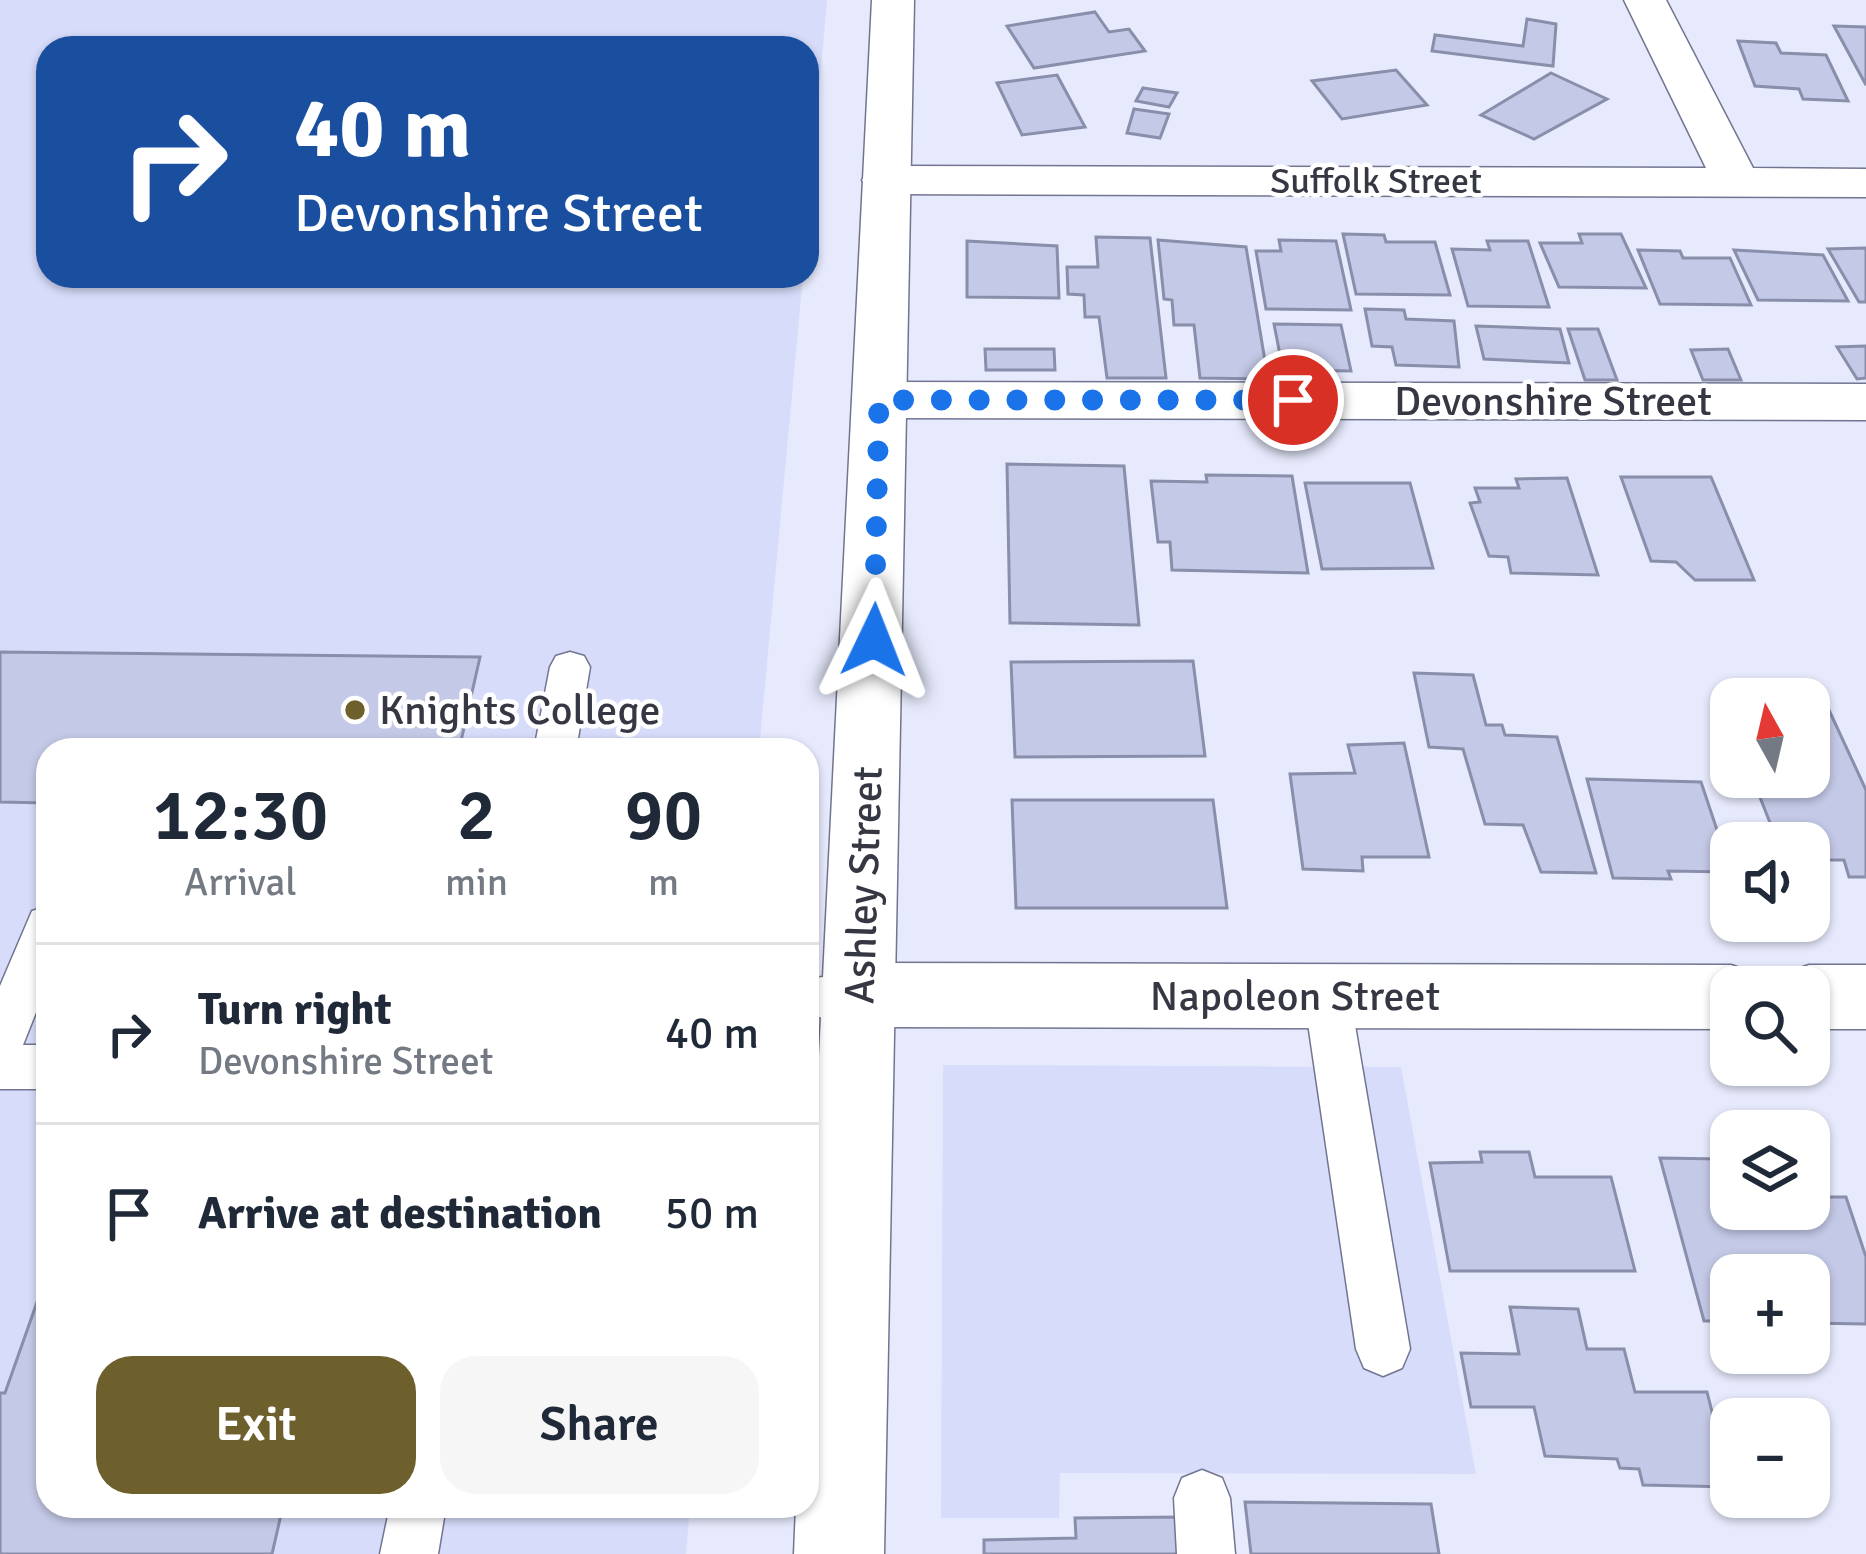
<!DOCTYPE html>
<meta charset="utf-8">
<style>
:root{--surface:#fff;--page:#f6f6f7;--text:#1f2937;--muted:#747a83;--line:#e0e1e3;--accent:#6d602d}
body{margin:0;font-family:Signika,sans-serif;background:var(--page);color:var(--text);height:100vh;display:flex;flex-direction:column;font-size:45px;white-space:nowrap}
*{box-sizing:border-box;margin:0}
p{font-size:39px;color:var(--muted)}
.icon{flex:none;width:66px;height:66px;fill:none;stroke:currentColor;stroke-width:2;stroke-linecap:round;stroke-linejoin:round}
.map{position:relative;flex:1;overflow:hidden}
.panel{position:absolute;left:36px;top:738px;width:783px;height:780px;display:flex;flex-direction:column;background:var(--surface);border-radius:36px;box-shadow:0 3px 9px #0004}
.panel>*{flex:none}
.hud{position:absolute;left:36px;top:36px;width:783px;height:252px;border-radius:36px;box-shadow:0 3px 9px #0004;background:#1a4fa0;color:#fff;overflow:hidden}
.needle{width:78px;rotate:352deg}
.fabs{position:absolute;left:1710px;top:678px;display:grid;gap:24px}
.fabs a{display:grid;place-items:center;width:120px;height:120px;border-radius:24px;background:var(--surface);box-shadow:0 3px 9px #0004;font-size:60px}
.pin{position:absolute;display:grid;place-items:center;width:102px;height:102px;color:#fff;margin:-51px;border:6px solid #fff;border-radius:50%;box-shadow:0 3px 12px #0007}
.me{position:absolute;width:132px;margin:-66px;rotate:2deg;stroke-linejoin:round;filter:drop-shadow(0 0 9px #0008)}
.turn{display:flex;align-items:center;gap:42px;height:252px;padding:0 60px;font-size:54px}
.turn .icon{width:156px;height:156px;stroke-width:2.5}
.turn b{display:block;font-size:84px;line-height:102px}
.eta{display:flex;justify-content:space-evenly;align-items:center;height:204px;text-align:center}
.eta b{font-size:72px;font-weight:600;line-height:84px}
.primary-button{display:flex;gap:24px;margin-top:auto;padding:24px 60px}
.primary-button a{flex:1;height:138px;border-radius:36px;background:var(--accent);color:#fff;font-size:48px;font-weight:600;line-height:138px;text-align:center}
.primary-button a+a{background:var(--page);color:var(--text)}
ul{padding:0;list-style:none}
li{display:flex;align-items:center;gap:36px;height:180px;padding:0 60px;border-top:3px solid var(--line)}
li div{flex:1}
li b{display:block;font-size:45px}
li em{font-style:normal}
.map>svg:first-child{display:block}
.built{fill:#d7dcfa}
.building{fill:#c4c9e7;stroke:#898eaa;stroke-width:3}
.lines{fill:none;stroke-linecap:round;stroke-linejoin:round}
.service-casing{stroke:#717590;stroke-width:3}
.minor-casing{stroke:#717590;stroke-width:3}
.primary-casing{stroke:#717590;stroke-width:3}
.service{fill:#fff;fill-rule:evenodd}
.minor{fill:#fff;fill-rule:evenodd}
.primary{fill:#fff;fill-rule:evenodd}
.route{stroke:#1a73e8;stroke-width:21;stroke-dasharray:0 37.8}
.poi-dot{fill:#6d602d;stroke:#fff;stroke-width:4.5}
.labels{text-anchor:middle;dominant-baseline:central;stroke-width:9;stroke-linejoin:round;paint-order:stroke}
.far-street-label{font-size:36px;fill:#353743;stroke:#fff}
.street-label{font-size:42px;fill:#353743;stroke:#fff}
.poi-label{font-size:42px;fill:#353743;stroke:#fff;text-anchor:start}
</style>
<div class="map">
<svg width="1866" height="1554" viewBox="0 0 1866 1554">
<rect width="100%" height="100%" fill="#e6eafc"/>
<g class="built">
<polygon points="0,0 827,0 807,227 807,48 48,48 48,276 803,276 759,750 48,750 48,1506 690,1506 686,1554 0,1554"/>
<polygon points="943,1065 1401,1067 1476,1474 1060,1473 1059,1518 941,1518"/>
</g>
<g class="building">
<polygon points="1095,12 1109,32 1129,29 1145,51 1034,68 1007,26"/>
<polygon points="1527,19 1556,24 1553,66 1432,51 1435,35 1523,46"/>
<polygon points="1834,26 1866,27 1866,85"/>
<polygon points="1738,41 1776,43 1781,53 1826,55 1848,101 1803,99 1799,89 1755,86"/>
<polygon points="1396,70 1427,105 1342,119 1312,81"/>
<polygon points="1551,73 1607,99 1534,139 1481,115"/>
<polygon points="1057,75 1085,127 1022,135 997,83"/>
<polygon points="1143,88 1177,93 1169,107 1136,101"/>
<polygon points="1134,109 1169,114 1160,138 1127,133"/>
<polygon points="1343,234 1384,235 1386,242 1435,242 1450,295 1356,294"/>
<polygon points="1579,234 1621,234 1646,288 1559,287 1540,243 1582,243"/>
<polygon points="1096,237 1150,238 1166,378 1107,378 1099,317 1085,317 1084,295 1068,294 1067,267 1098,267"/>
<polygon points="1158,240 1246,247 1268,379 1200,378 1194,325 1174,325 1172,300 1164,299"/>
<polygon points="1279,240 1336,241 1351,310 1266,309 1256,251 1281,251"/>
<polygon points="967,241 1057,246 1059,298 967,297"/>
<polygon points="1487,241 1528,241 1549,307 1468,306 1452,249 1490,250"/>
<polygon points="1866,248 1866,302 1859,302 1828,249"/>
<polygon points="1638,250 1680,251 1683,258 1730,258 1751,305 1660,304"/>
<polygon points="1734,250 1823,255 1848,301 1758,300"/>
<polygon points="1365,309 1404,310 1406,319 1454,321 1459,367 1396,365 1392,347 1372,346"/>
<polygon points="1274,324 1341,325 1351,371 1283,370"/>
<polygon points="1476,326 1560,329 1569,363 1484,359"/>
<polygon points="1568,329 1598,329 1617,380 1585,380"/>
<polygon points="1866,346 1866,378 1857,379 1837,347"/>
<polygon points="985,349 1054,349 1055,370 986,370"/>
<polygon points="1728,349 1741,380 1703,380 1691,350"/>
<polygon points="1007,464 1124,466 1139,625 1010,623"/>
<polygon points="1206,475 1292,476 1308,573 1172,570 1170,542 1158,542 1151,481 1207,482"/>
<polygon points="1621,477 1711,477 1754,580 1695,580 1676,562 1651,561"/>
<polygon points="1567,478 1598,575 1511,573 1508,557 1489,556 1470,503 1480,502 1475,488 1519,488 1516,479"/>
<polygon points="1305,483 1410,483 1433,568 1322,569"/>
<polygon points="0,652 480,657 459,750 48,750 48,803 0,802"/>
<polygon points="1193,661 1205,756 1015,757 1011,662"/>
<polygon points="1414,673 1473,675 1486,725 1502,725 1505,735 1557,737 1596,873 1541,872 1523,825 1485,824 1463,749 1429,747"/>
<polygon points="1809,710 1829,710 1866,790 1866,877 1849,877 1844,860 1809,860 1809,843 1778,843 1752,777 1809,777"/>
<polygon points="1404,743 1429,857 1362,857 1363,871 1303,869 1290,774 1355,773 1348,745"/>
<polygon points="1587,779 1701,782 1731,872 1668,871 1671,879 1613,878"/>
<polygon points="1012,800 1213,800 1227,908 1016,908"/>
<polygon points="1480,1152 1529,1152 1535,1177 1611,1177 1635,1271 1450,1271 1430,1163 1482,1162"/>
<polygon points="1660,1158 1721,1159 1731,1177 1731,1209 1809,1209 1809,1179 1816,1197 1846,1197 1866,1257 1866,1324 1809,1323 1809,1275 1731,1275 1731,1321 1704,1321"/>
<polygon points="48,1271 48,1506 283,1506 272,1554 0,1554 0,1393 5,1393"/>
<polygon points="1510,1307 1578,1309 1587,1349 1624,1349 1635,1392 1707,1392 1731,1487 1643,1485 1639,1469 1620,1468 1617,1459 1545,1456 1534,1407 1471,1407 1461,1353 1519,1354"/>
<polygon points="1245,1502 1431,1504 1439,1554 1251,1554"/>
<polygon points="1182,1517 1186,1554 984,1554 984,1540 1076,1538 1075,1518"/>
</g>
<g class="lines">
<defs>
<g id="service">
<polygon points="570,652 584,656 590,667 576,750 534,750 550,667 556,656"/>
<polygon points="48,906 48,982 23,1045 48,1045 48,1089 0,1089 0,986 32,911"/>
<polygon points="860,975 876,981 883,995 876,1009 860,1015 807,1018 807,978"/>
<polygon points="1327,976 1343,982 1350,996 1410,1349 1402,1368 1383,1376 1364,1368 1356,1349 1304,996 1311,982"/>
<polygon points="1202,1470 1222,1478 1230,1498 1235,1554 1177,1554 1174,1498 1182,1478"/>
<polygon points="390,1506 446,1506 438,1554 380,1554"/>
</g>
<g id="minor">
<polygon points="1624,0 1666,0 1753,168 1866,169 1866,197 886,194 869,190 862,180 869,170 886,166 1706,168"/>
<polygon points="879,382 1866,384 1866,420 879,418 860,413 852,400 860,387"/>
<polygon points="860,963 1731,965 1757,974 1763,987 1731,987 1731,1029 860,1027 834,1018 824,995 834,972"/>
<polygon points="1809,965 1866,965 1866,1029 1809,1029 1809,987 1777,987 1783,974"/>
</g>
<polygon id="primary" points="872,0 914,0 884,1554 794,1554 796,1506 807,1506 807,1296"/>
</defs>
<use href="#service" class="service-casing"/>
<use href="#minor" class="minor-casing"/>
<use href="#primary" class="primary-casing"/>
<use href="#service" class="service"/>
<use href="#minor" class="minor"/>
<use href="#primary" class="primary"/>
</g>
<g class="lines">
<polyline class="route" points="874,640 879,400 1293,400"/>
</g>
<circle class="poi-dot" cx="355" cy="710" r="12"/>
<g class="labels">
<g class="far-street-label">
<text x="1376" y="181">Suffolk Street</text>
</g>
<g class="street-label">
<text x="1553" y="401">Devonshire Street</text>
<text transform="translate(864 885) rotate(-88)">Ashley Street</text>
<text x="1295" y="996">Napoleon Street</text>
</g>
<g class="poi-label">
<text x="379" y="710">Knights College</text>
</g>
</g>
</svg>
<div class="fabs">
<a><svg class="needle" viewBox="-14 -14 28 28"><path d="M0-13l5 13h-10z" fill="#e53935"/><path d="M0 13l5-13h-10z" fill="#747a83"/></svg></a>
<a><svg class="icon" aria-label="sound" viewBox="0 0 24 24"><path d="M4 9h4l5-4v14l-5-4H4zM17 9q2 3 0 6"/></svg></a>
<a><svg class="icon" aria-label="search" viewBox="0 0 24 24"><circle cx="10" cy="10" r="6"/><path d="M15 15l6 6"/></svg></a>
<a><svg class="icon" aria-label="layers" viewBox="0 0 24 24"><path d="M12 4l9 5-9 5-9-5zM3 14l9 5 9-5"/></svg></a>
<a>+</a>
<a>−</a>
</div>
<div class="pin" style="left:1293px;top:400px;background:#d93025"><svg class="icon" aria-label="arrive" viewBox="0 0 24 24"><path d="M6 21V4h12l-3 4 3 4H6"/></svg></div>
<svg class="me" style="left:874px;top:640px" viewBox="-20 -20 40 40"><path d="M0-17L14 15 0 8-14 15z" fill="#1a73e8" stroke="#fff" stroke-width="4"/></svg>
<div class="hud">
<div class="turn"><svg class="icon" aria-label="right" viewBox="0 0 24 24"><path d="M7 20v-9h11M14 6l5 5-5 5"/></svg><div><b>40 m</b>Devonshire Street</div></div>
</div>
<section class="panel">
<div class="eta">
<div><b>12:30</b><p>Arrival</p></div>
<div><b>2</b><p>min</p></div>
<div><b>90</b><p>m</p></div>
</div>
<ul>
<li><svg class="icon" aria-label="right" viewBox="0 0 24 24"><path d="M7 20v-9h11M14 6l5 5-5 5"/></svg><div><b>Turn right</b><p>Devonshire Street</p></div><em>40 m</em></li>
<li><svg class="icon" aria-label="arrive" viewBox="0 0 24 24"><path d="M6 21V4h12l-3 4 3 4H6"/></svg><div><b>Arrive at destination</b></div><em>50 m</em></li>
</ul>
<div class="primary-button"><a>Exit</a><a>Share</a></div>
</section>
</div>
